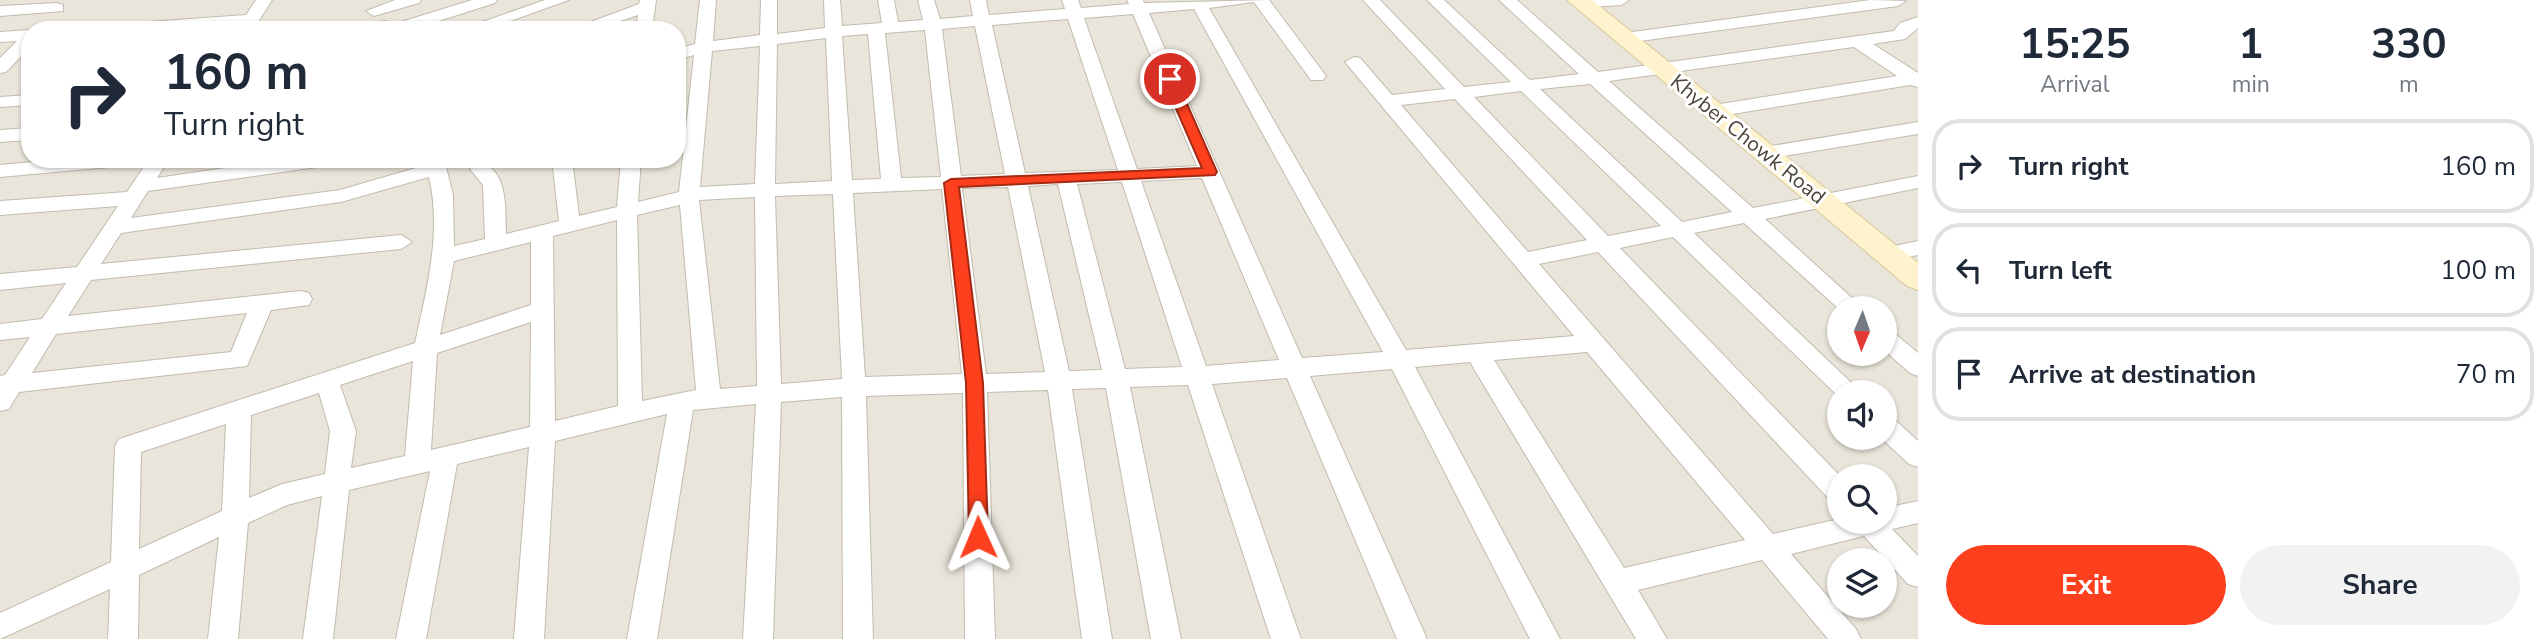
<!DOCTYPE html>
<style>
:root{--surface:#fff;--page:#f2f2f3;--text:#1f2937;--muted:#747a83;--line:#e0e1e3;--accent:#fc3f1d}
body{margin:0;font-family:"Nunito Sans",sans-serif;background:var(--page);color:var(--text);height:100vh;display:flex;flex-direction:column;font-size:26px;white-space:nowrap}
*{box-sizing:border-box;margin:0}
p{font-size:23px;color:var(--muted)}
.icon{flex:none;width:38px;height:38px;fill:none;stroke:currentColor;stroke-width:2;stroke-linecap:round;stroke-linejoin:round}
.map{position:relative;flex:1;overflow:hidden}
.side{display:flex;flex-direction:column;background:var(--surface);width:630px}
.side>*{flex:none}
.banner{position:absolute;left:21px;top:21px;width:665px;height:147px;border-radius:28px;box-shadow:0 2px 5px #0004;background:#fff;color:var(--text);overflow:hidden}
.needle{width:46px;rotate:182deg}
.buttons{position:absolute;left:1827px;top:296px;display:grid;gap:14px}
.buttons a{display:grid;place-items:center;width:70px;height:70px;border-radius:50%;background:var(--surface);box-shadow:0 2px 5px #0004;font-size:35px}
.pin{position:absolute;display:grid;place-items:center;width:60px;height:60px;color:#fff;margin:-30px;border:4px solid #fff;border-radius:50%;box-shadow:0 2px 7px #0007}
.me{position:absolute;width:77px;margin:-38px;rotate:359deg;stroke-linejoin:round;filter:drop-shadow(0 0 5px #0008)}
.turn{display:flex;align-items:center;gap:24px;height:147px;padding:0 28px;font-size:32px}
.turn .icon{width:91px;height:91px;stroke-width:2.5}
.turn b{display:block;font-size:49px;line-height:60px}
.eta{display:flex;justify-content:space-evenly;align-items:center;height:119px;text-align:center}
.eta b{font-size:42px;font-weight:700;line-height:49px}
.cta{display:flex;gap:14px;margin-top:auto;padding:14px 28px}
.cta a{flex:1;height:80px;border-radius:42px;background:var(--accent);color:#fff;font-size:28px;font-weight:700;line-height:80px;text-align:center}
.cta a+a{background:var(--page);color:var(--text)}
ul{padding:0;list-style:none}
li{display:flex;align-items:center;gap:21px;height:94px;margin:0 14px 10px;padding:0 14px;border:4px solid var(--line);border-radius:28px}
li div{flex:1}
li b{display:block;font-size:26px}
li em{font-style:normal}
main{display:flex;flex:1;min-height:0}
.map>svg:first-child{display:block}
.residential{fill:#eae5da;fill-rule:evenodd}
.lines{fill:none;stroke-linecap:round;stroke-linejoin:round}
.street-casing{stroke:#c2bbae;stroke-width:2}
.secondary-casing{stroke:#d6c79b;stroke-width:2}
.street{fill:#fff;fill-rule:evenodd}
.secondary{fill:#fff3cd;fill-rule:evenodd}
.route{fill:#fc3f1d;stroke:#a42913;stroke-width:2}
.labels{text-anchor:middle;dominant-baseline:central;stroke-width:6;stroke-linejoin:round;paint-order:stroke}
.street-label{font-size:21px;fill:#4b4439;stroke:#fff}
</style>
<main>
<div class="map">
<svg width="1918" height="639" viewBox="0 0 1918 639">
<rect width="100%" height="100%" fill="#f6f3ec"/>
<path class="residential" d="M0 0H1918V639H0ZM30 30H677V159H30ZM1839 308H1885V354H1839ZM1839 392H1885V438H1839ZM1839 476H1885V522H1839ZM1839 560H1885V606H1839Z"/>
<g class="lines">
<defs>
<g id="street">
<polygon points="256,0 272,0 253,30 236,30 238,26 98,30 106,25 246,15"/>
<polygon points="395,0 421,0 419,3 374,16 366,11"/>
<polygon points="472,0 497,0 495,3 410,30 348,30 350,26 386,21 388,26"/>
<polygon points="545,0 569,0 485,30 459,30"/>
<polygon points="640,0 656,0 652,30 636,30 638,15 594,30 569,30 639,4"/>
<path d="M700 0H716L713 41 760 35 761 0H777V34L825 28 824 0H840L842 26 882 23 878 0H894L898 22 923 20 918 0H934L940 19 973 16 970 0H986L989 15 1065 9 1062 0H1078L1081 8 1129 4 1127 0H1143L1144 3 1269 0 1326 76 1323 80H1311L1254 2 1209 8 1406 350 1574 336 1345 62 1354 57 1360 58 1392 95 1445 89 1363 0H1380L1464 87 1511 82 1427 0H1444L1530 80 1579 74 1499 0H1517L1598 72 1894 31 1900 23 1918 17V28L1905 39 1873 44 1918 73V87L1910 85 1714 117 1705 111 1714 105 1897 76 1854 47 1609 81 1753 208 1918 176V188L1765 219 1863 308 1839 309 1744 223 1694 233 1861 392H1839V397L1673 237 1620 248 1840 476 1839 503 1830 500 1598 252 1539 264 1773 534 1839 519V522H1885V508L1918 501V523L1892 529 1918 556V587L1908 584 1864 536 1791 554 1856 629 1861 639H1828L1762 560 1638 590 1667 639H1636L1470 362 1415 367 1560 639H1530L1392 369 1310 376 1427 639H1397L1287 378 1212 384 1301 639H1271L1188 385 1130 387 1181 639H1151L1106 388 1072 389 1112 639H1082L1048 390 987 392 995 639H965L963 393 866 396 873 639H843L842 397 781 402 773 639H743L756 404 693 410 657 639H627L667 414 555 441 544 639H514L529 447 457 464 426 639H396L430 471 349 490 333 639H303L322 496 287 505 248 523 238 639H208L219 537 139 575 138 639H108L110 589 0 639V613L111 562 115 446 119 439 415 343C427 288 442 232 429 177L341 202 121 233 101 264 401 235 412 242 401 249 91 280 68 316 301 291 309 293 312 299 309 305 271 310 247 366 19 392 9 409 0 411V376L5 375 30 337 0 340V324L42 319 66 283 0 290V274L77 267 118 206 0 215V201L127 192 149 159H169L157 178 287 159H341L331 165 148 191 131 218 340 190 426 165 424 159H444L453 195 454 246 485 239 483 185 470 169 480 163C509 170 505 210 506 234L559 221 552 159H572L579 216 617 207 621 159H641L638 202 679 192 694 55 677 60V49L695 44ZM1194 9 1383 352 1302 358 1149 13ZM1133 14 1197 166 1137 169 1084 18ZM1068 19 1118 170 1025 173 992 25ZM975 26 1005 174 961 176 942 29ZM925 30 941 177 901 178 885 33ZM868 34 881 179 852 180 842 36ZM826 38 832 181 775 184 777 44ZM760 46 755 184 700 187 712 51ZM1590 84 1732 212 1682 222 1540 89ZM1521 91 1661 226 1608 236 1474 97ZM1455 99 1587 240 1528 252 1401 105ZM1202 178 1279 360 1206 366 1141 181ZM1122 182 1182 367 1125 369 1077 184ZM1058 184 1102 370 1069 371 1028 186ZM1008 187 1045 372 986 374 962 188ZM942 189 962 374 865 377 853 193ZM833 194 842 379 781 384 775 196ZM755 197 757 386 720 389 699 200ZM680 205 696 390 642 401 637 215ZM617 220 618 406 555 421 553 236ZM531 242V305L440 335 454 261ZM247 313 231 352 32 373 56 334ZM531 322 530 427 431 450 437 353ZM1587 352 1745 540 1624 568 1494 360ZM413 361 405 456 351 468 356 431 340 385ZM319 393 330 431 325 474 282 484 249 498 251 415ZM226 424 222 511 139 549 141 452Z"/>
<polygon points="1585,0 1629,0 1621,5 1578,8 1578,2"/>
<polygon points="1870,0 1906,1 1898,6 1625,43 1617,38 1625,33"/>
<polygon points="57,3 63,5 63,11 0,16 0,6"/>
<polygon points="30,30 30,47 6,72 0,73 0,58 17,41 0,42 0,32"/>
<polygon points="30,95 30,105 0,107 0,97"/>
<polygon points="1918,122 1918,134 1765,159 1755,153 1765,147"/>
<polygon points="30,128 30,140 0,142 0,130"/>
<polygon points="63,159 142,159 132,165 0,177 0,165"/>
<polygon points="1918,241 1918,255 1888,261 1880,259 1877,254 1880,249"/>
<polygon points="1885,330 1893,332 1918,353 1918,376 1910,373 1885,351"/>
<polygon points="1885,416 1894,419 1918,441 1918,467 1909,464 1881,438 1885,438"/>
</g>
<polygon id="secondary" points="1567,0 1592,0 1918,263 1918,290 1907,286"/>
</defs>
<use href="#street" class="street-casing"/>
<use href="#secondary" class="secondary-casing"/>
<use href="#street" class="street"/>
<use href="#secondary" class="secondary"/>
</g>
<polygon class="route" points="1170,75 1176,79 1217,172 1215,175 959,187 983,383 988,537 985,543 971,543 969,537 966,383 944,183 951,179 1202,168 1163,79"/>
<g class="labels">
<g class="street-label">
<text transform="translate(1748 139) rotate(39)">Khyber Chowk Road</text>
</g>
</g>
</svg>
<div class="buttons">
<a><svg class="needle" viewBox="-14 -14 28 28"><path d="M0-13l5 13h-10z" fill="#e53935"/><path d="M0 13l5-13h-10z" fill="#747a83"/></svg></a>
<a><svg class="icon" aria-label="sound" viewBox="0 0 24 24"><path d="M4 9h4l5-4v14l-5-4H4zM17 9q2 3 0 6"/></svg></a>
<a><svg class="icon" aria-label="search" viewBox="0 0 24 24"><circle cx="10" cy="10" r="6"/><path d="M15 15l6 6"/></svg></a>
<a><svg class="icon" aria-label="layers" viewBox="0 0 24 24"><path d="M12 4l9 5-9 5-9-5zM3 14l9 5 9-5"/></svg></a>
</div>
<div class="pin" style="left:1170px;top:79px;background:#d93025"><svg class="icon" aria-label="arrive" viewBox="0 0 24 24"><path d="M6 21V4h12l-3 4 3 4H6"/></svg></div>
<svg class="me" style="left:978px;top:537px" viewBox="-20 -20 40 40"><path d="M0-17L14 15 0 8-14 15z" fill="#fc3f1d" stroke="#fff" stroke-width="4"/></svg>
<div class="banner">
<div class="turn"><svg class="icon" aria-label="right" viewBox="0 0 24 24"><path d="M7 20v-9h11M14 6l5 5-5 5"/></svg><div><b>160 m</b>Turn right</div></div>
</div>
</div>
<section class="side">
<div class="eta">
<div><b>15:25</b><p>Arrival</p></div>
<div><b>1</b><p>min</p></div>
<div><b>330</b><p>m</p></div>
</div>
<ul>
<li><svg class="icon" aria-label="right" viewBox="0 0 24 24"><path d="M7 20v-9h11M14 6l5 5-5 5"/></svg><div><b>Turn right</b></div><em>160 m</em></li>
<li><svg class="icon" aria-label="left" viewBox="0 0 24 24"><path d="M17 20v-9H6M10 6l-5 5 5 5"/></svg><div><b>Turn left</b></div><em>100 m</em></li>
<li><svg class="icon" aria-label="arrive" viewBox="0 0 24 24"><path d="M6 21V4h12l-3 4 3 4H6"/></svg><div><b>Arrive at destination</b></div><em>70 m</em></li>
</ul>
<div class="cta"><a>Exit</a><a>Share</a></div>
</section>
</main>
